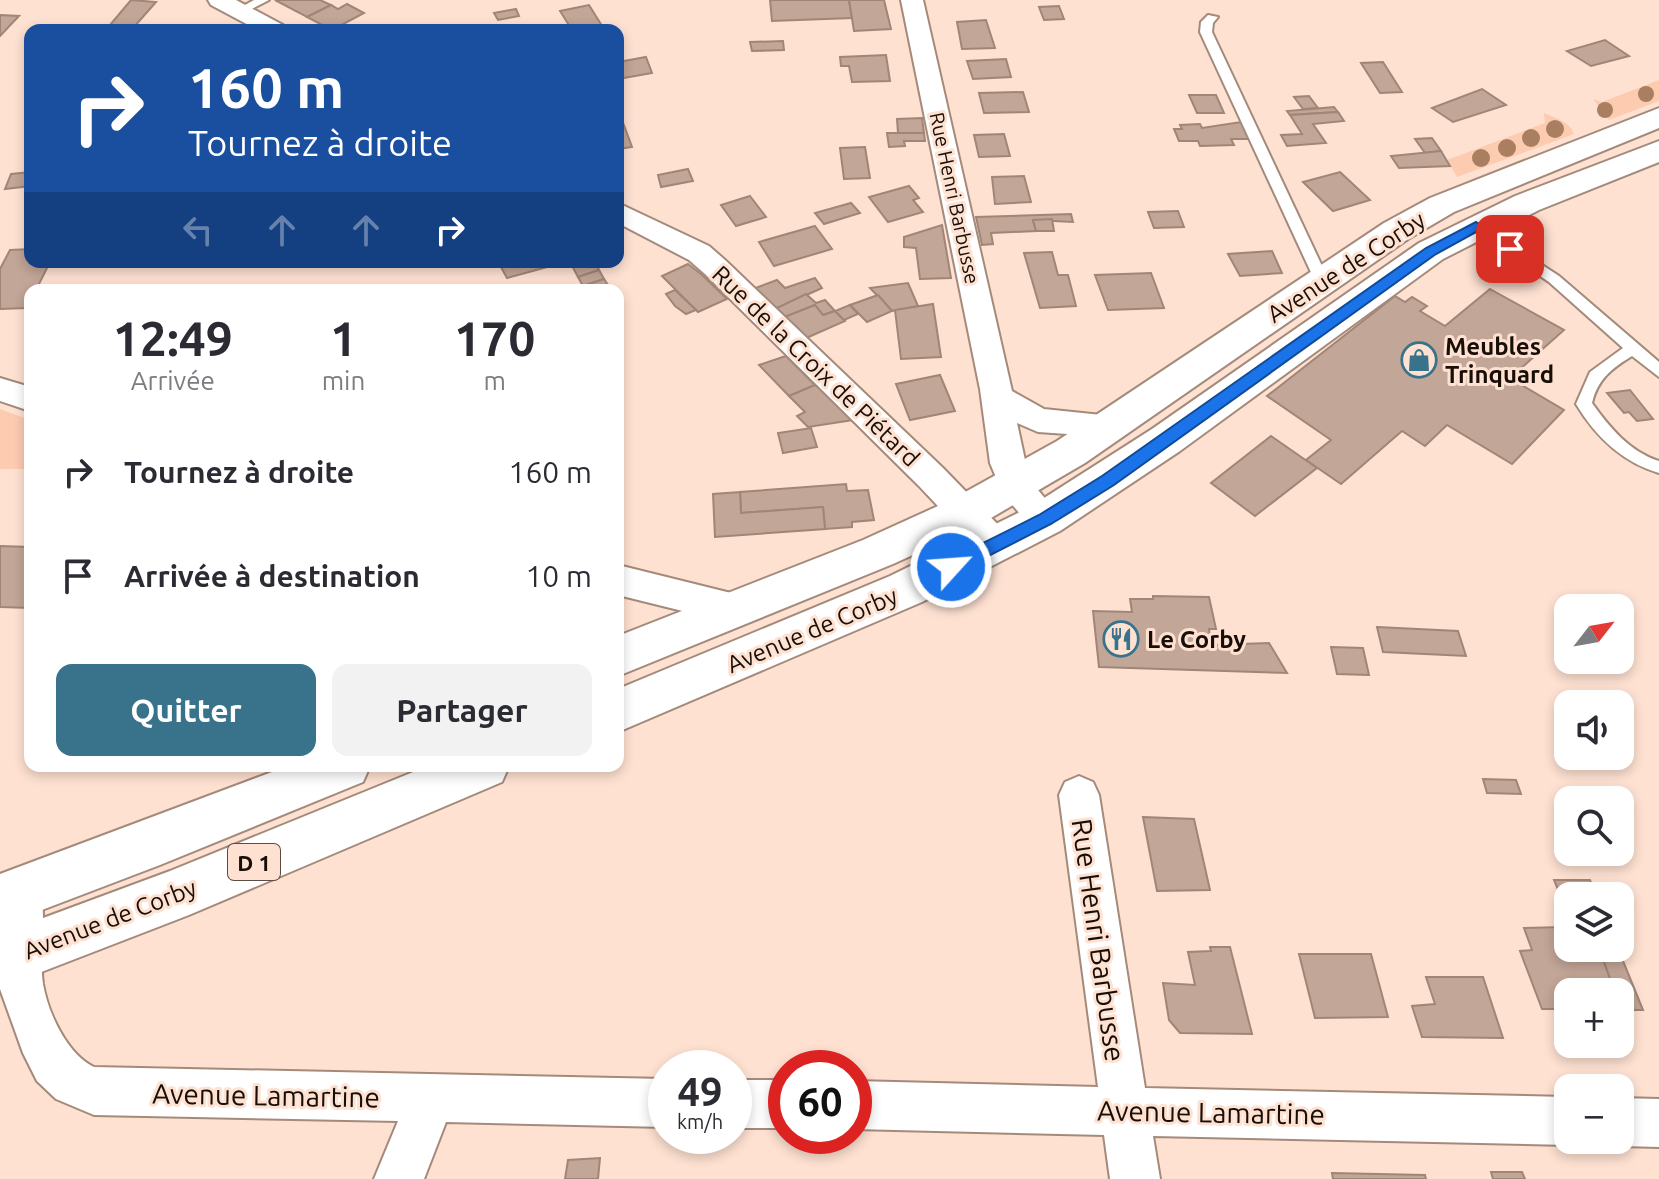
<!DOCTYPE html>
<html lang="fr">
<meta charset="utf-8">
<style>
:root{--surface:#fff;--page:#f2f2f3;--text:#2b2b33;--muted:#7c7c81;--accent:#38728b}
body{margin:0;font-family:Ubuntu,sans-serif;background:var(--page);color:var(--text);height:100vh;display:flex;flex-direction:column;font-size:30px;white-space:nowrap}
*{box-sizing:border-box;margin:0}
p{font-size:26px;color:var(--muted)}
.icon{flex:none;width:44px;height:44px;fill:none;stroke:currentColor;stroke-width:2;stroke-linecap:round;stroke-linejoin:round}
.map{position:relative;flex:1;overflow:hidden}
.side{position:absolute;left:24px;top:284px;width:600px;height:488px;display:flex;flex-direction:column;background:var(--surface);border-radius:16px;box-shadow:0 4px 12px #0003}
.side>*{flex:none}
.banner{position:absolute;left:24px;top:24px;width:600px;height:244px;border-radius:16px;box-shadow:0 4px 12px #0003;background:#1a4fa0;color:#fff;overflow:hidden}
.needle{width:52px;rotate:59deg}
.tools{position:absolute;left:1554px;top:594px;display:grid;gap:16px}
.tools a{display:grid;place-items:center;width:80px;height:80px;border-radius:16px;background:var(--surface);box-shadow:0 4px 12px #0003;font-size:40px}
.speed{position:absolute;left:648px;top:1050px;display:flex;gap:16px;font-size:40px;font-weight:700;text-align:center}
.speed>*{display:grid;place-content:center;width:104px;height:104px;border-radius:50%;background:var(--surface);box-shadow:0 4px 12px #0003;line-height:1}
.speed small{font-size:20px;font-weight:400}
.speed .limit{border:12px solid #d22;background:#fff;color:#111}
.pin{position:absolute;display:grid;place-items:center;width:68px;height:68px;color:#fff;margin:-34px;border-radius:16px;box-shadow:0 4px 12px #0006}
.me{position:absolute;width:88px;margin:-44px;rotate:64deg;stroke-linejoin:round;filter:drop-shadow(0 0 6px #0008)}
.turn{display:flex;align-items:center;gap:28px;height:168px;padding:0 32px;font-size:36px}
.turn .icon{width:104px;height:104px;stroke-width:2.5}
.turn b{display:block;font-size:56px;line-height:68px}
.lanes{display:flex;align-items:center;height:76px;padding:0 32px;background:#0003;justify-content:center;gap:40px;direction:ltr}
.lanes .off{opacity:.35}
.eta{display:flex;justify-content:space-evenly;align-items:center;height:136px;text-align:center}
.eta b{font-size:48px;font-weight:700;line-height:56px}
.button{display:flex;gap:16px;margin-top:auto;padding:16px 32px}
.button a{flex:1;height:92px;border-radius:16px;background:var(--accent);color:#fff;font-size:32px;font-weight:700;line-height:92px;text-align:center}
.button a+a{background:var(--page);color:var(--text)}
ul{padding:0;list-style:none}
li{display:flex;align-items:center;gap:24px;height:104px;padding:0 32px}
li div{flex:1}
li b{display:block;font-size:30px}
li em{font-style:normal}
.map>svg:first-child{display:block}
.green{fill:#fccbb0}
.building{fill:#c2a697;stroke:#a18678;stroke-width:2}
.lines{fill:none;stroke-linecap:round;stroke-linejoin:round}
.lane-casing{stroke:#a48a7b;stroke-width:4}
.street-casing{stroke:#a48a7b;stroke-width:4}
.primary-casing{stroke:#a48a7b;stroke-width:4}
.lane{fill:#fff;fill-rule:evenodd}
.street{fill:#fff;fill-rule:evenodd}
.primary{fill:#fff;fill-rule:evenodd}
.tree{fill:#aa7f61}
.route{fill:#1a73e8;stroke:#114b97;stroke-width:2}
.labels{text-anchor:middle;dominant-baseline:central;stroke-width:6;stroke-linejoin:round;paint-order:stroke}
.far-street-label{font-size:20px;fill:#170e08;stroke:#fee1d1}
.shield{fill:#fee1d1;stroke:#5c4d44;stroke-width:2}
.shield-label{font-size:22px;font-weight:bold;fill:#170e08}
.street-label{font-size:24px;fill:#170e08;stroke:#fee1d1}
.poi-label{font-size:24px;font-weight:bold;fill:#170e08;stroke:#fee1d1;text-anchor:start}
.near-street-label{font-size:28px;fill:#170e08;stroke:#fee1d1}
</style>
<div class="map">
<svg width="1659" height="1179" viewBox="0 0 1659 1179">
<rect width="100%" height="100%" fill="#fee1d1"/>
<g class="green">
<polygon points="1659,80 1659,101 1609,120 1593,99 1602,102"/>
<path d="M1544 113C1555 118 1570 121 1574 134L1457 177 1447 160 1545 123Z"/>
<polygon points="0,409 30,420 30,469 0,469"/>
</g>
<g class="building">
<polygon points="131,0 156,2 134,27 110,25"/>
<polygon points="275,0 320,0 331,5 307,17"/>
<polygon points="770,0 849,0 852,18 772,21"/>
<polygon points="849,0 884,0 891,29 854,31"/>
<polygon points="347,4 364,13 332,30 307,17 331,5 338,9"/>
<polygon points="589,5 604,29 572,30 560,11"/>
<polygon points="1059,6 1064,19 1044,20 1039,7"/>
<polygon points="516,9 519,16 498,20 494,13"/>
<polygon points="0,15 19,16 0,36"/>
<polygon points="986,20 995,48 962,49 957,22"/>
<polygon points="1605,40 1629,56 1591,66 1567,51"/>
<polygon points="783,41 784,50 752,51 750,42"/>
<polygon points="886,55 890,81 852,82 849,66 841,66 840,57"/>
<polygon points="646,57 652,73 618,79 618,62"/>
<polygon points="1006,59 1011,77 973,79 967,61"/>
<polygon points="1383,62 1402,92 1380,93 1361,63"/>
<polygon points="1482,89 1506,105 1453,122 1432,108"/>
<polygon points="1023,92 1029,112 984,113 979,93"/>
<polygon points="1189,95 1216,95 1224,113 1197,113"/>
<polygon points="1309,96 1318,108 1303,109 1294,97"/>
<polygon points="1334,107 1338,112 1290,115 1287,111"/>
<polygon points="618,109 632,147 618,149"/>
<polygon points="1338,112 1344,121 1313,124 1326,143 1287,146 1281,135 1302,134 1290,115"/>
<polygon points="922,118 924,133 898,133 897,119"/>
<polygon points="1241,122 1250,139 1231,139 1234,145 1200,146 1198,141 1179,141 1174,129 1182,129 1180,125 1200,124 1202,128"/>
<polygon points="887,133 924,133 925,141 904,141 905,146 889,147"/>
<polygon points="1004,134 1010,156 979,157 974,135"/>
<polygon points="1432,138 1441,151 1425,153 1415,139"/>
<polygon points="865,147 870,178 844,179 840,148"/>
<polygon points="1441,151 1450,166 1399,168 1391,156"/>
<polygon points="688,169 693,181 661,187 658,175"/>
<polygon points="30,172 30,186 5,189 11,174"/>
<polygon points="1340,172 1370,200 1333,211 1303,182"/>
<polygon points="1024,176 1031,202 995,204 992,177"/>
<polygon points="909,186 919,198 913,200 923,212 888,222 869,197"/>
<polygon points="750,196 766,217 736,226 721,205"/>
<polygon points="851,203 860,213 824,224 815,213"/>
<polygon points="1178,211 1184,227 1154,228 1148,212"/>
<polygon points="1071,214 1073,222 1033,220 1036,231 991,233 993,244 982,245 976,217"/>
<polygon points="1052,219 1054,231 1036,231 1033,220"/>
<polygon points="942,225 951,278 920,279 916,248 904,247 904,237"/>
<polygon points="815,226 832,249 774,266 759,242"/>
<polygon points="30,249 30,262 50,262 36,290 30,290 27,308 0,309 0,269 10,250"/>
<polygon points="1272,251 1282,273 1240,276 1228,254"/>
<polygon points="1052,252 1058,275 1068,275 1076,306 1040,308 1024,253"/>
<polygon points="508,262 557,262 558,264 507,278 501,267 509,264"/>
<polygon points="570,262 595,262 599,270 578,277"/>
<polygon points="688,264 701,274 727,299 698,312 662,276"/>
<polygon points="599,270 604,279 583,286 578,277"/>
<polygon points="1151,273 1164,308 1108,310 1095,275"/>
<polygon points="815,278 822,288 773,310 750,290 777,280 785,288"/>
<polygon points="604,279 610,288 586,290 583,286"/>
<polygon points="908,283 918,306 892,311 870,288"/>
<polygon points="1490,289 1564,330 1510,378 1564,410 1512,464 1447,425 1425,446 1402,431 1341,484 1306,460 1331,440 1267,396 1395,296 1405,302 1412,297 1427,306 1420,311 1445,326"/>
<polygon points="675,290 696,310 686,314 675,306 666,294"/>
<polygon points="806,294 816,303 825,300 835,311 823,315 815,305 782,318 773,310"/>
<polygon points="878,295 892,311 867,322 850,305"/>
<polygon points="933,304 941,357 901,359 895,310"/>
<polygon points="815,305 823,315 835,311 845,321 804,339 782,318"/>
<polygon points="850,305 858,314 844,320 835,311"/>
<polygon points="786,356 815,385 789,396 759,365"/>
<polygon points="940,375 955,411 910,420 896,384"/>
<polygon points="815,385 823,391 853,420 808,427 797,416 805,412 789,396"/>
<polygon points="1630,390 1653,419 1637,421 1629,412 1624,413 1607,393"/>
<polygon points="811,428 817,447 783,453 778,433"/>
<polygon points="1271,436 1317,468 1255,516 1211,483"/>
<polygon points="846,484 847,491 868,490 874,520 852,522 852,527 825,529 823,507 741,513 740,492"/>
<polygon points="740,492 741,513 823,507 825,529 715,537 713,494"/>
<polygon points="0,546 30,547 30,608 0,607"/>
<polygon points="1153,596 1209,597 1216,629 1209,629 1211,645 1269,643 1287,673 1099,667 1093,611 1132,612 1130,599 1153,599"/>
<polygon points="1377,627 1458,631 1466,656 1383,652"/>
<polygon points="1331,647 1363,648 1369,675 1337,674"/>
<polygon points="1483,779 1516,780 1521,794 1487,793"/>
<polygon points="1143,817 1194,819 1210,890 1157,891"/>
<polygon points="1554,880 1590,880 1596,896 1568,896 1568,914"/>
<polygon points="1563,927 1568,948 1573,951 1600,951 1615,992 1568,992 1568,1009 1542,1009 1520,951 1532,950 1524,928"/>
<polygon points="1210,947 1230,947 1252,1034 1180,1033 1169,1020 1163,983 1195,985 1188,952 1211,951"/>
<polygon points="1600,951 1619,951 1643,1010 1622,1010 1620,992 1615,992"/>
<polygon points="1299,954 1371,954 1388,1017 1315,1018"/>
<polygon points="1426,977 1483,977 1503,1038 1422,1037 1412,1006 1435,1004"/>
<polygon points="600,1158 598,1179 565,1179 568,1160"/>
<polygon points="1491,1172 1522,1172 1525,1179 1493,1179"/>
<polygon points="1332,1173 1425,1175 1426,1179 1333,1179"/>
</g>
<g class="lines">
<defs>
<g id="lane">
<polygon points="254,0 269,0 244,13 234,11"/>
<polygon points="1208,15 1218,17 1213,23 1212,32 1329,281 1327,284 1317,284 1315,281 1200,32 1201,22"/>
<path d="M1476 222 1559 276 1659 362V377L1632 356C1611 369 1598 379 1592 403 1609 427 1630 452 1659 461V473C1622 462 1596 437 1576 404L1590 372 1623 348 1549 282 1471 229V223Z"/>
</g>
<g id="street">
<polygon points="208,0 236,0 283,25 287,30 258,30 211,5"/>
<polygon points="901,0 923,0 1012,391 1044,409 1121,417 1126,425 1121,433 1110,437 1038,432 1017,423 1029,479 1062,519 1057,529 1045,533 1033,529 1003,494 990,463 980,389"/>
<polygon points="618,203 709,246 725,260 943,468 1008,535 1013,545 1008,555 996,559 984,555 919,486 705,274 689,260 618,223"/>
<polygon points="0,378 30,387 30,411 0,401"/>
<polygon points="618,565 735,594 748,598 753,609 748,620 735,624 618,595"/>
<polygon points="1079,776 1093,782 1099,795 1145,1088 1568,1097 1568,1140 1580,1140 1568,1145 1153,1136 1160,1179 1110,1179 1104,1135 854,1129 854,1081 1098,1087 1059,795 1065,782"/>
<path d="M21 872 36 878C50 911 38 949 43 984 48 1013 67 1054 94 1067L666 1079V1127L446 1122 424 1179H374L398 1121 94 1115 56 1099 37 1081 23 1053 0 989V892L6 878Z"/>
<rect x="734" y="1080" width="52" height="48"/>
<polygon points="1620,1098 1659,1099 1659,1147 1620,1146 1605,1140 1620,1140"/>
</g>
<g id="primary">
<polygon points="1659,108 1659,128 1454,212 1408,239 1085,463 979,525 893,564 618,676 618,636 863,540 949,501 1057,441 1384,223 1430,198"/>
<polygon points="1659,141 1659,162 1539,210 1443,259 1180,451 1060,531 922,602 618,732 618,689 890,576 1030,507 1152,429 1419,243 1515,196"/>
<polygon points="288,766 370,766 363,782 160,865 0,926 0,874"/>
<polygon points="428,766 509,766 502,782 189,915 0,988 0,934 170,871"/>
</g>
</defs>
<use href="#lane" class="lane-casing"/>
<use href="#street" class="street-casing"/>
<use href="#primary" class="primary-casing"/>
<use href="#lane" class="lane"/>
<use href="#street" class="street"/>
<use href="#primary" class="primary"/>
</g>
<g class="tree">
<circle cx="1646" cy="94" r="8"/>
<circle cx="1605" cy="110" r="8"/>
<circle cx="1555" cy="129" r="9"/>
<circle cx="1531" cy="138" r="9"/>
<circle cx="1507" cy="148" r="9"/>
<circle cx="1481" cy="158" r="9"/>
</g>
<polygon class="route" points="1476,222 1515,245 1515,252 1505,252 1476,232 1436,254 1114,485 1051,524 957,572 945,572 942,567 945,562 1039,515 1102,476 1426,248"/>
<defs>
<symbol id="shop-ring" viewBox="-11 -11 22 22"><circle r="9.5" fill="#fee1d1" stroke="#38728b" stroke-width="1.5"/><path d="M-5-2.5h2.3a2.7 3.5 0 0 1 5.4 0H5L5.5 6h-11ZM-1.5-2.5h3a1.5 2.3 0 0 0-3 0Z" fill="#38728b"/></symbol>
<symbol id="restaurant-ring" viewBox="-11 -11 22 22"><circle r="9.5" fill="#fee1d1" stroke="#38728b" stroke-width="1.5"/><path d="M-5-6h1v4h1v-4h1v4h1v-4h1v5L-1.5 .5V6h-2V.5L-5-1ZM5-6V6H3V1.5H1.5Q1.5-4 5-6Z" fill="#38728b"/></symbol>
</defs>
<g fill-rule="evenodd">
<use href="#shop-ring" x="1399" y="340" width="40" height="40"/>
<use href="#restaurant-ring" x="1101" y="619" width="40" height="40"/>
</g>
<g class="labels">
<g class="far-street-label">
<text transform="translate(955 198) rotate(78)">Rue Henri Barbusse</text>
</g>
<rect class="shield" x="228" y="844" width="52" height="36" rx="6"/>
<g class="shield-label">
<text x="254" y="862">D 1</text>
</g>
<g class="street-label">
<text transform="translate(1346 267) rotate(-33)">Avenue de Corby</text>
<text transform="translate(816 366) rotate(44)">Rue de la Croix de Piétard</text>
<text transform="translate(812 630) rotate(-23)">Avenue de Corby</text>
<text transform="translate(110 919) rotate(-21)">Avenue de Corby</text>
</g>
<g class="poi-label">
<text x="1445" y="346">Meubles<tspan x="1445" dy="28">Trinquard</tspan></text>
<text x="1147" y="639">Le Corby</text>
</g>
<g class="near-street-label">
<text transform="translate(1099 940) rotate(82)">Rue Henri Barbusse</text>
<text transform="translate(266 1095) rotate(1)">Avenue Lamartine</text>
<text transform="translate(1211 1112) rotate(1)">Avenue Lamartine</text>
</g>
</g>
</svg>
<div class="tools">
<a><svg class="needle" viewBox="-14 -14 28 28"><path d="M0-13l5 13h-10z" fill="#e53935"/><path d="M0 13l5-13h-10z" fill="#7c7c81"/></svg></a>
<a><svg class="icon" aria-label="sound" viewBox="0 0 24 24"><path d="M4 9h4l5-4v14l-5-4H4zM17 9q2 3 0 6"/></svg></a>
<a><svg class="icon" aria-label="search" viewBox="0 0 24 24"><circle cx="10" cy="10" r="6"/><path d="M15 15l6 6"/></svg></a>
<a><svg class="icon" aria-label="layers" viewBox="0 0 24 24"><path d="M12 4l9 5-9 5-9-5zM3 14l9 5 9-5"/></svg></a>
<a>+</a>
<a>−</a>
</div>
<div class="speed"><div>49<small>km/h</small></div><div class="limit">60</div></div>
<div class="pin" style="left:1510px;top:249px;background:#d93025"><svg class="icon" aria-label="arrive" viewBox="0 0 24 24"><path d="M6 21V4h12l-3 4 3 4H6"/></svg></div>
<svg class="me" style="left:951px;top:567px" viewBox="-20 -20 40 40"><circle r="17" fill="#1a73e8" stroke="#fff" stroke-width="3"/><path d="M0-11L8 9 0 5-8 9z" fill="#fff"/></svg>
<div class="banner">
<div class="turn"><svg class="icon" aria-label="right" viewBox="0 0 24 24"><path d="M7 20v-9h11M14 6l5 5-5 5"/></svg><div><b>160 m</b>Tournez à droite</div></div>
<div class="lanes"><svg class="icon off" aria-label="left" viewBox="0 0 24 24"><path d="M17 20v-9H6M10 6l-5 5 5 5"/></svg><svg class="icon off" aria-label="ahead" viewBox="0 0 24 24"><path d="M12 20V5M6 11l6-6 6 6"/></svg><svg class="icon off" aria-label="ahead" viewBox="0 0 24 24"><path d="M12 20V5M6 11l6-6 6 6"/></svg><svg class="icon" aria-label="right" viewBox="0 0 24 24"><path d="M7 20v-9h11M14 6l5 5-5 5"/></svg></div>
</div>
<section class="side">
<div class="eta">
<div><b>12:49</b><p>Arrivée</p></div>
<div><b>1</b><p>min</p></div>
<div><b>170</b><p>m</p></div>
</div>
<ul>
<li><svg class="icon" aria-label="right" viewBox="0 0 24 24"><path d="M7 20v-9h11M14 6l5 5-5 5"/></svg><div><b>Tournez à droite</b></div><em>160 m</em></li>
<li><svg class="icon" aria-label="arrive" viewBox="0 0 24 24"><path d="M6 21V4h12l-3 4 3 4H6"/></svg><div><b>Arrivée à destination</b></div><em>10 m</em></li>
</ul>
<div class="button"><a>Quitter</a><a>Partager</a></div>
</section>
</div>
